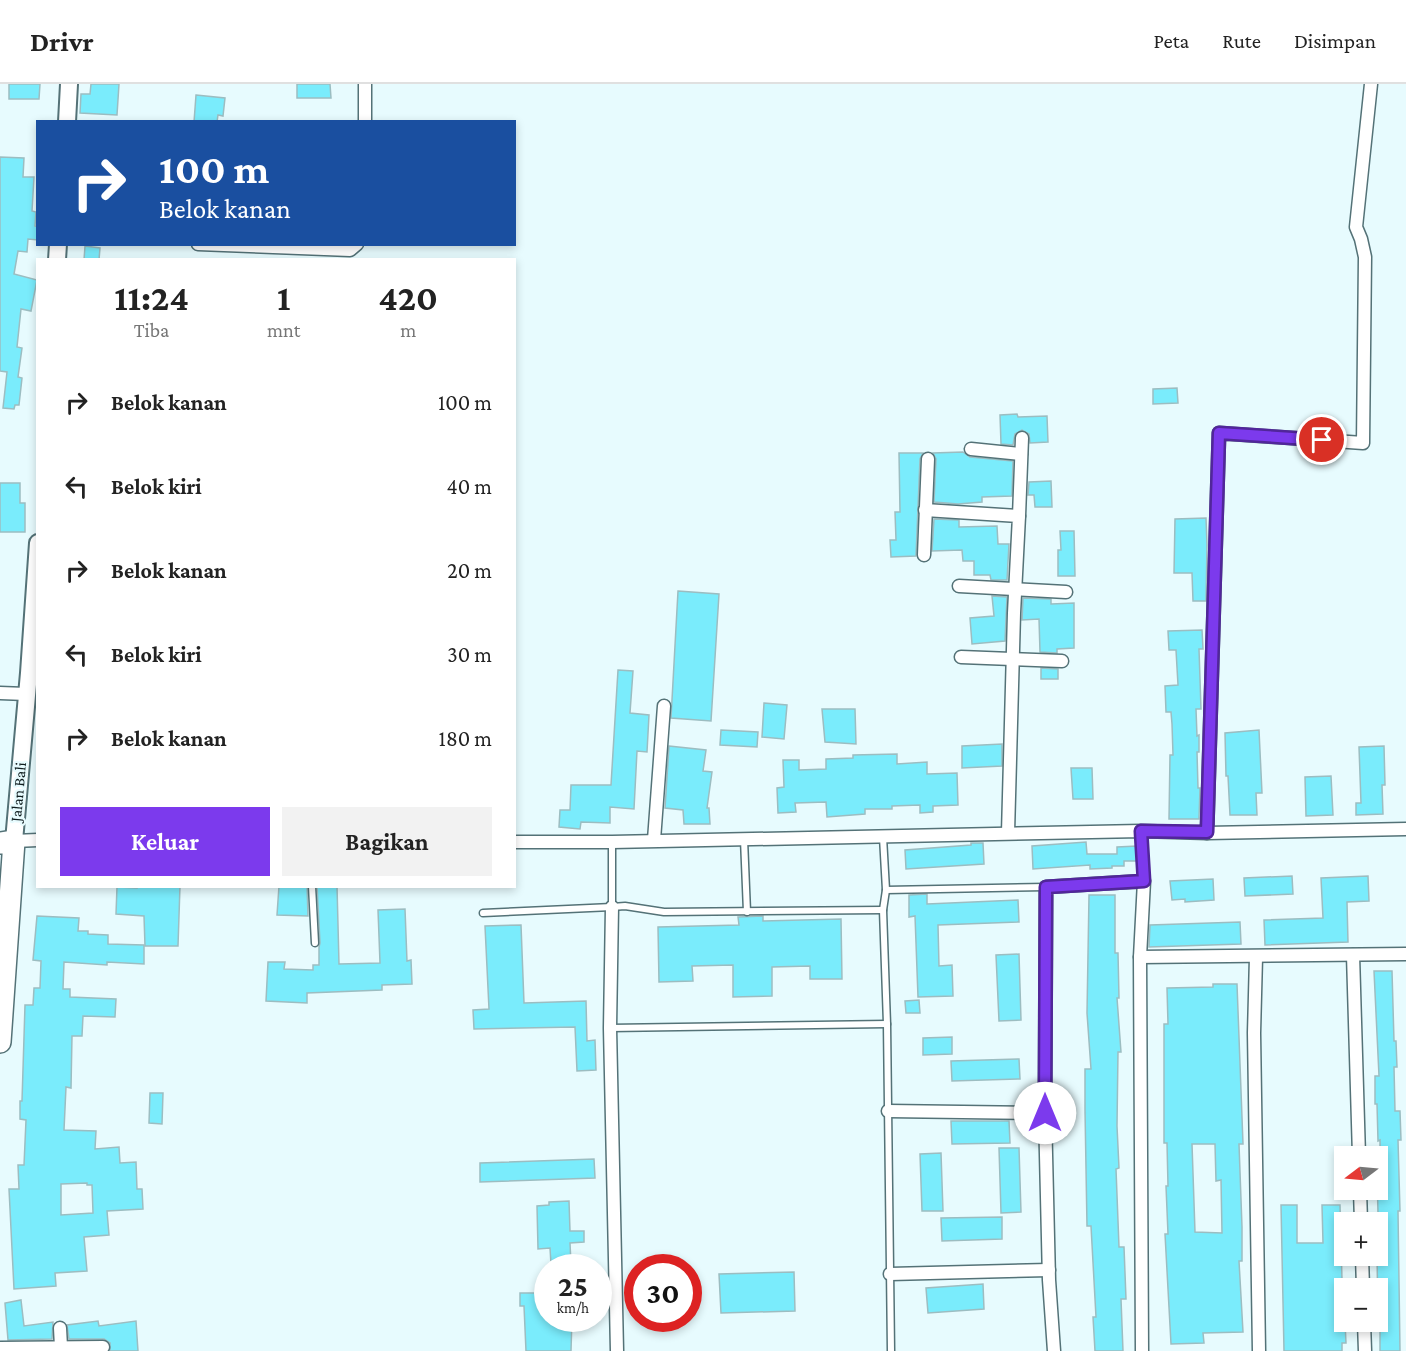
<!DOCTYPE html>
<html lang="id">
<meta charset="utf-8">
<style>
:root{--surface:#fff;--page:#f2f2f2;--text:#222;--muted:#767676;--line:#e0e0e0;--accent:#7c3aed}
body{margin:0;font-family:"Crimson Pro",serif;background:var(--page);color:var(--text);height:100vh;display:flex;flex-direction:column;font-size:22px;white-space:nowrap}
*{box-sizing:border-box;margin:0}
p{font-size:20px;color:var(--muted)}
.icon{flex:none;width:33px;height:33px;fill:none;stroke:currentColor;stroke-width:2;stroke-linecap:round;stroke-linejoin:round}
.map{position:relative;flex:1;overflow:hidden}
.drawer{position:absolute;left:36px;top:174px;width:480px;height:630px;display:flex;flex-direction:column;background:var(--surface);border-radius:0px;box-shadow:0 3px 9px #0003}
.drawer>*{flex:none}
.top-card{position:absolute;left:36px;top:36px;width:480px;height:126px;border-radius:0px;box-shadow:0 3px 9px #0003;background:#1a4fa0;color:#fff;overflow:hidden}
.needle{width:39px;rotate:254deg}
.buttons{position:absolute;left:1334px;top:1062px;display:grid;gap:12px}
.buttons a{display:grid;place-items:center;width:54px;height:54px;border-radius:0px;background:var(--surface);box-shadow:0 3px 9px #0003;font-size:30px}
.speed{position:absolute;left:534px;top:1170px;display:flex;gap:12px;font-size:30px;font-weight:700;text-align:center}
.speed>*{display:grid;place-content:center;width:78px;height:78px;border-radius:50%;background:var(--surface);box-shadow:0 3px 9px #0003;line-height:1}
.speed small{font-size:15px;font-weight:400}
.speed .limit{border:9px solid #d22;background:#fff;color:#111}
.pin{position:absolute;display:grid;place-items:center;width:51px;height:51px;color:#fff;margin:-26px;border:3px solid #fff;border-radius:50%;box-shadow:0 2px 6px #0007}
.me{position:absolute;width:66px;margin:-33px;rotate:0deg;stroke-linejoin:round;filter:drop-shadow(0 0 4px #0008)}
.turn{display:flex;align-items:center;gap:21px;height:126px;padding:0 24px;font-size:27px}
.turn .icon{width:78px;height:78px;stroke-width:2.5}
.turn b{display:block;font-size:42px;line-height:51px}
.eta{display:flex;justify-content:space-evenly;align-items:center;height:102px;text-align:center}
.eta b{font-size:36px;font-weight:700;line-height:42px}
.button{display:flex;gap:12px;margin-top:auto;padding:12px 24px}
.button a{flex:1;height:69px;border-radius:0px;background:var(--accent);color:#fff;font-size:24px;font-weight:700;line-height:69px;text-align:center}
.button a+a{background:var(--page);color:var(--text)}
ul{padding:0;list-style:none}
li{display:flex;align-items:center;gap:18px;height:84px;padding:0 24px}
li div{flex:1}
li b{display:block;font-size:22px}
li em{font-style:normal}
header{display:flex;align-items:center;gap:36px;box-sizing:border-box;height:84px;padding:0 30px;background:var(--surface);border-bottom:2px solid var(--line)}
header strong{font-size:28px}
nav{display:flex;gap:33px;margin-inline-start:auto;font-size:21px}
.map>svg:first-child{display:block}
.building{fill:#7aecfc;stroke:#9cbdc1;stroke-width:1.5;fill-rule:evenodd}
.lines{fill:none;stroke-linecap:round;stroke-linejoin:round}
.lane-casing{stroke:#547277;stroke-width:9}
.street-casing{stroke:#547277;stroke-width:15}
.secondary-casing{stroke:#547277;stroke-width:20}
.highway-casing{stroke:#547277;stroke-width:24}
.lane{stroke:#fff;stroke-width:6}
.street{stroke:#fff;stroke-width:12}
.secondary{stroke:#fff;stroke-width:16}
.highway{stroke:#fff;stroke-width:21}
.route-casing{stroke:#51269a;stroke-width:15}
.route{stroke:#7c3aed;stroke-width:10}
.labels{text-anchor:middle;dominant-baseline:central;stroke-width:4.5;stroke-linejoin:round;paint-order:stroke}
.street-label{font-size:16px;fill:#101d1f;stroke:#e7fbfe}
</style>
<header>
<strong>Drivr</strong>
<nav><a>Peta</a><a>Rute</a><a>Disimpan</a></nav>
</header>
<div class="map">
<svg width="1406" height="1267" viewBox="0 0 1406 1267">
<rect width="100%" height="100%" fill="#e7fbfe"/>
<g class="building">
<polygon points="9,0 40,0 39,15 9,15"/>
<polygon points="91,0 119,0 117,31 80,29 81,10 90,10"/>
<polygon points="297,0 330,0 331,14 297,14"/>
<polygon points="196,11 225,14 223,32 218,31 217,38 194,38"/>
<polygon points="0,73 24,74 23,93 34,93 32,127 36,128 35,142 38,143 38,156 28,155 27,168 18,167 14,190 37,196 31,227 21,225 17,263 22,264 18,293 22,294 19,321 15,321 14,325 3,324 7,288 0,287"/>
<polygon points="85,162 100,164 99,176 84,176"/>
<polygon points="1177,304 1178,319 1153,320 1153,305"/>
<polygon points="1017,330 1018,333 1047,332 1048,358 1030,359 1029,350 1022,346 1015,350 1013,361 1001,360 1000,331"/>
<polygon points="963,368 970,373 1013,377 1012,412 982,413 982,418 958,420 934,418 936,375 933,369"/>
<polygon points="899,369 923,369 920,375 916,472 891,473 890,456 896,456 895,428 900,428"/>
<polygon points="1051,397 1052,423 1035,423 1034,411 1028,411 1029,398"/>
<polygon points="0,399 20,399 20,419 25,419 25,448 0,448"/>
<polygon points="1206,434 1207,461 1206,517 1193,517 1192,489 1174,489 1175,435"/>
<polygon points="934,435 959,436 959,443 997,442 998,460 1009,460 1007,496 991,496 990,491 974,491 974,477 963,477 962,466 932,467"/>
<polygon points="1060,447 1074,447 1075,492 1058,492 1058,466 1061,466"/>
<polygon points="678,507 719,510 711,637 671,634"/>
<polygon points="992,512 1007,513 1005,557 972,560 970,534 994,532"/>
<polygon points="1023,514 1051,515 1051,520 1074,519 1074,564 1057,565 1057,569 1040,568 1039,535 1022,536"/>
<polygon points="1202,546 1203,565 1199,565 1201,625 1196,625 1197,652 1199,651 1199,668 1197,668 1198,704 1200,704 1199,735 1169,735 1170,671 1173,671 1172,640 1171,628 1166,628 1165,602 1178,601 1176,566 1169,566 1168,547"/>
<polygon points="1041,584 1058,585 1058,595 1041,595"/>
<polygon points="618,586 633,587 630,629 649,631 647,668 637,667 634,725 610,723 610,739 581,738 580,745 559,743 560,726 570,726 571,701 611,701"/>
<polygon points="764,619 787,621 784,655 762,653"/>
<polygon points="822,625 855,625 856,660 825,658"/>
<polygon points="721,646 758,648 757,663 720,661"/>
<polygon points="1259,646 1262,709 1256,709 1257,731 1230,731 1228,692 1226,692 1225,649"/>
<polygon points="1002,660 1002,682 962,684 962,662"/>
<polygon points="669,662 706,666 703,687 712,688 707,724 709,724 710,740 684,740 683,726 665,724"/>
<polygon points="1384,662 1385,701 1382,701 1383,730 1356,731 1356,719 1361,719 1359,663"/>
<polygon points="897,670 897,680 927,678 927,690 957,689 958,721 933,722 933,728 920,729 920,721 892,722 892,725 865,725 865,730 827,733 826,718 795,719 796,728 778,729 777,704 784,703 783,676 799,676 799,686 826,685 826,675 853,674 853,671"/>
<polygon points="1071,684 1092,684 1093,715 1073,715"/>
<polygon points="1331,692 1333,731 1306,732 1305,693"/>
<polygon points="1086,758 1087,770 1117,770 1117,763 1137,762 1137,777 1124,777 1124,782 1112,782 1112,784 1090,785 1090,781 1033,785 1032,762"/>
<polygon points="971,759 983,759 984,780 906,785 905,766 971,761"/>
<polygon points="1292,792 1293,810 1245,812 1244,794"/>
<polygon points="1368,792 1369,817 1347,818 1348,858 1265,861 1264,836 1323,834 1321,794"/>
<polygon points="1213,795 1214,816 1185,818 1185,815 1172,816 1170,797"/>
<polygon points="137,802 180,802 178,862 145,862 144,832 116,830 117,803 137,804"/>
<polygon points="279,802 307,802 308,832 277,831"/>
<polygon points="317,802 337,802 339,880 380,879 378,826 405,825 407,877 411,876 412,900 382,901 382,906 307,909 307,919 266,917 268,878 285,878 284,885 313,886 313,881 319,881 319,863 320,859"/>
<polygon points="927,810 927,820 1018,816 1019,838 938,841 939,882 952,881 953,912 918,913 915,832 909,833 909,811"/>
<polygon points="1089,811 1115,811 1115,869 1118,869 1119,914 1117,914 1121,968 1118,968 1117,1042 1119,1084 1116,1085 1119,1163 1124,1163 1126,1215 1121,1215 1123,1267 1095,1267 1093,1233 1096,1233 1091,1142 1087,1142 1085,1026 1085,985 1091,985 1087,929"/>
<path d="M37 832 79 834 78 847H88V850L108 851V860L144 861V880L107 878V881L64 878 63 905H70V913L116 915 115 933 83 932 82 952H72L71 1004 66 1003 64 1046 96 1047 95 1065 119 1063 120 1079 136 1078 137 1105H142L143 1125 107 1127 109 1151 84 1153 87 1187 55 1189 56 1202 14 1205 9 1105H19L18 1081H24L26 1036 20 1035V1017H22L25 921H33L34 904H40L41 877 33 876ZM87 1099V1101H92L93 1129 61 1131V1100Z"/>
<polygon points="763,832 763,837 841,835 842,895 810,895 810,882 772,883 772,912 733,913 733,881 692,882 693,897 659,898 658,843 739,841 738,833"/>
<polygon points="1240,838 1241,860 1149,863 1150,841"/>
<polygon points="521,841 524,919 586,917 587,957 595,956 596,986 577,987 575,943 474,945 473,926 489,925 485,842"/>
<polygon points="1019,870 1021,936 999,937 996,871"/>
<polygon points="1374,887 1392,887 1394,957 1396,957 1397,983 1394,983 1395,1027 1400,1027 1401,1056 1398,1056 1400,1127 1398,1127 1400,1267 1380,1267 1380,1232 1378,1232 1377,1172 1377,1168 1379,1168 1377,1090 1380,1090 1380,1056 1378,1057 1377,1020 1375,1020 1375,992 1379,992"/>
<path d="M1213 900H1237L1243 1060H1239L1242 1143V1177H1239L1243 1248 1203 1249 1204 1259 1171 1260 1165 1150H1168L1166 1102H1168L1167 1059H1164V940H1168L1167 904 1213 903ZM1192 1060H1215L1216 1097 1221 1096 1222 1149 1195 1148Z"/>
<polygon points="919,916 920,929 906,929 905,917"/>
<polygon points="952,953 952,970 923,971 923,954"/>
<polygon points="1019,975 1020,995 952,997 951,977"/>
<polygon points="150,1009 163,1009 162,1040 149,1039"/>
<polygon points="951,1037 1009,1037 1010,1059 952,1060"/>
<polygon points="999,1064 1019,1064 1021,1128 1001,1129"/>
<polygon points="941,1069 943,1127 922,1127 920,1070"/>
<polygon points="594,1075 595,1094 480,1098 480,1079"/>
<polygon points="569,1117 570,1147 584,1147 584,1158 570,1159 571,1180 551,1180 550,1164 538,1165 537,1122 549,1121 549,1118"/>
<polygon points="1281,1121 1297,1121 1297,1159 1323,1159 1322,1121 1340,1121 1343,1233 1345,1238 1346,1259 1342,1259 1342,1267 1284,1267"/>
<polygon points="1002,1133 1002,1155 942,1157 941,1134"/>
<polygon points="794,1188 795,1227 721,1229 719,1190"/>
<polygon points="983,1200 984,1225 928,1229 926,1204"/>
<polygon points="520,1209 544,1209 545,1234 572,1234 571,1267 526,1267 524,1222 520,1222"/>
<polygon points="21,1216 24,1242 53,1238 52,1255 8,1256 5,1219"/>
<polygon points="98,1237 99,1242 136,1237 138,1267 110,1267 110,1259 104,1255 69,1255 67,1241"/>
</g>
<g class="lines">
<defs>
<g id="lane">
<polyline points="1141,748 1144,797"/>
<polyline points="883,753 886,806 883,826 887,940 891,1267"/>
<polyline points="744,755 747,828"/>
<polyline points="312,802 315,859"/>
<polyline points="886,806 1046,803"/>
<polyline points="612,823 625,822 664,828 883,826"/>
<polyline points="483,829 612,823 612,758"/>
<polyline points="610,944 887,940"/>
</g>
<g id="street">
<polyline points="365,0 365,38"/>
<polyline points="198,160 350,166 357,160"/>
<polyline points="971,365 1021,370"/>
<polyline points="925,426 1019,432 1014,529 1008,749"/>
<polyline points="1019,432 1022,354"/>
<polyline points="924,471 928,375"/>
<polyline points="959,502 1066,508"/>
<polyline points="961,573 1062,577"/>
<polyline points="0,609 26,610"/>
<polyline points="1207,749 1219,349 1363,359 1365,173 1361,155 1356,143 1371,0"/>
<polyline points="654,756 664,622"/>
<polyline points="14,757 38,756"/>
<polyline points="514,758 612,758 1141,747 1207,749 1406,745"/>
<polyline points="612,823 610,944 617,1267"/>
<polyline points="1353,871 1359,1072"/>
<polyline points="1140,873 1406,870"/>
<polyline points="1256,873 1254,949 1259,1267"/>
<polyline points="888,1027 1045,1029"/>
<polyline points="1360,1106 1361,1138"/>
<polyline points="1362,1172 1363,1204"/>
<polyline points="890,1190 1049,1186"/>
<polyline points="1364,1238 1365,1267"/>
<polyline points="60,1244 61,1263"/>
<polyline points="0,1264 103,1263"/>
<polyline points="1054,1267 1049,1196 1045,1029 1046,803 1144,797 1140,873 1142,1267"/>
</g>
<g id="secondary">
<polyline points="67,38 69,0"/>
<polyline points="57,176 58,160"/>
<polyline points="14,757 29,589 38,459"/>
</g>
<polyline id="highway" points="0,759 14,757 0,958"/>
</defs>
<use href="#lane" class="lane-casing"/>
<use href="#street" class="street-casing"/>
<use href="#secondary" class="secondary-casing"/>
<use href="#highway" class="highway-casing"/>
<use href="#lane" class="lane"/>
<use href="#street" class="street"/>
<use href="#secondary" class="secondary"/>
<use href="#highway" class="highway"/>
</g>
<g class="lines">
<defs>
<polyline id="route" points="1045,1029 1046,803 1144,797 1141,747 1207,748 1219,349 1322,356"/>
</defs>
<use href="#route" class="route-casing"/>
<use href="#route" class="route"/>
</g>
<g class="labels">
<g class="street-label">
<text transform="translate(18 708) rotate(-85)">Jalan Bali</text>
</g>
</g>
</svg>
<div class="buttons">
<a><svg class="needle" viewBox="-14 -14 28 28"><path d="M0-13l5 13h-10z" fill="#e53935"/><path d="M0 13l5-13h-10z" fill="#767676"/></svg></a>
<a>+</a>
<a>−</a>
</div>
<div class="speed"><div>25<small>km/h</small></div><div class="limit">30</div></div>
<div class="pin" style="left:1322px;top:356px;background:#d93025"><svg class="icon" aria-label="arrive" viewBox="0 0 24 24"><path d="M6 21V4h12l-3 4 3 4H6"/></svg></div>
<svg class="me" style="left:1045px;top:1029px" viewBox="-20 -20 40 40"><circle r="19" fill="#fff"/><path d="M0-13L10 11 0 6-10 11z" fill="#7c3aed"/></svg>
<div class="top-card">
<div class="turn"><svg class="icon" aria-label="right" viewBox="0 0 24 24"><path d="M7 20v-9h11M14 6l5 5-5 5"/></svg><div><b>100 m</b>Belok kanan</div></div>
</div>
<section class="drawer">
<div class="eta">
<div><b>11:24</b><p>Tiba</p></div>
<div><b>1</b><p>mnt</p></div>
<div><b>420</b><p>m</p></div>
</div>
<ul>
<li><svg class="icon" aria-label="right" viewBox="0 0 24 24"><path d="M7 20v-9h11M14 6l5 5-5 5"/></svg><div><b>Belok kanan</b></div><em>100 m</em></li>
<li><svg class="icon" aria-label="left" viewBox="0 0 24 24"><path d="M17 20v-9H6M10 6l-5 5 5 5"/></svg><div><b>Belok kiri</b></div><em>40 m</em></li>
<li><svg class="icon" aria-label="right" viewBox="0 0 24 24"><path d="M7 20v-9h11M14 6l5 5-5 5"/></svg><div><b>Belok kanan</b></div><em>20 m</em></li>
<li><svg class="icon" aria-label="left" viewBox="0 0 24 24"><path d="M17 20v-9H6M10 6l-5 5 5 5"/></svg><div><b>Belok kiri</b></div><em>30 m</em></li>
<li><svg class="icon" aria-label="right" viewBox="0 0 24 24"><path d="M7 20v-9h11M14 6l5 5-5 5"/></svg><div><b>Belok kanan</b></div><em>180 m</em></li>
</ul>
<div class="button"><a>Keluar</a><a>Bagikan</a></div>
</section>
</div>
